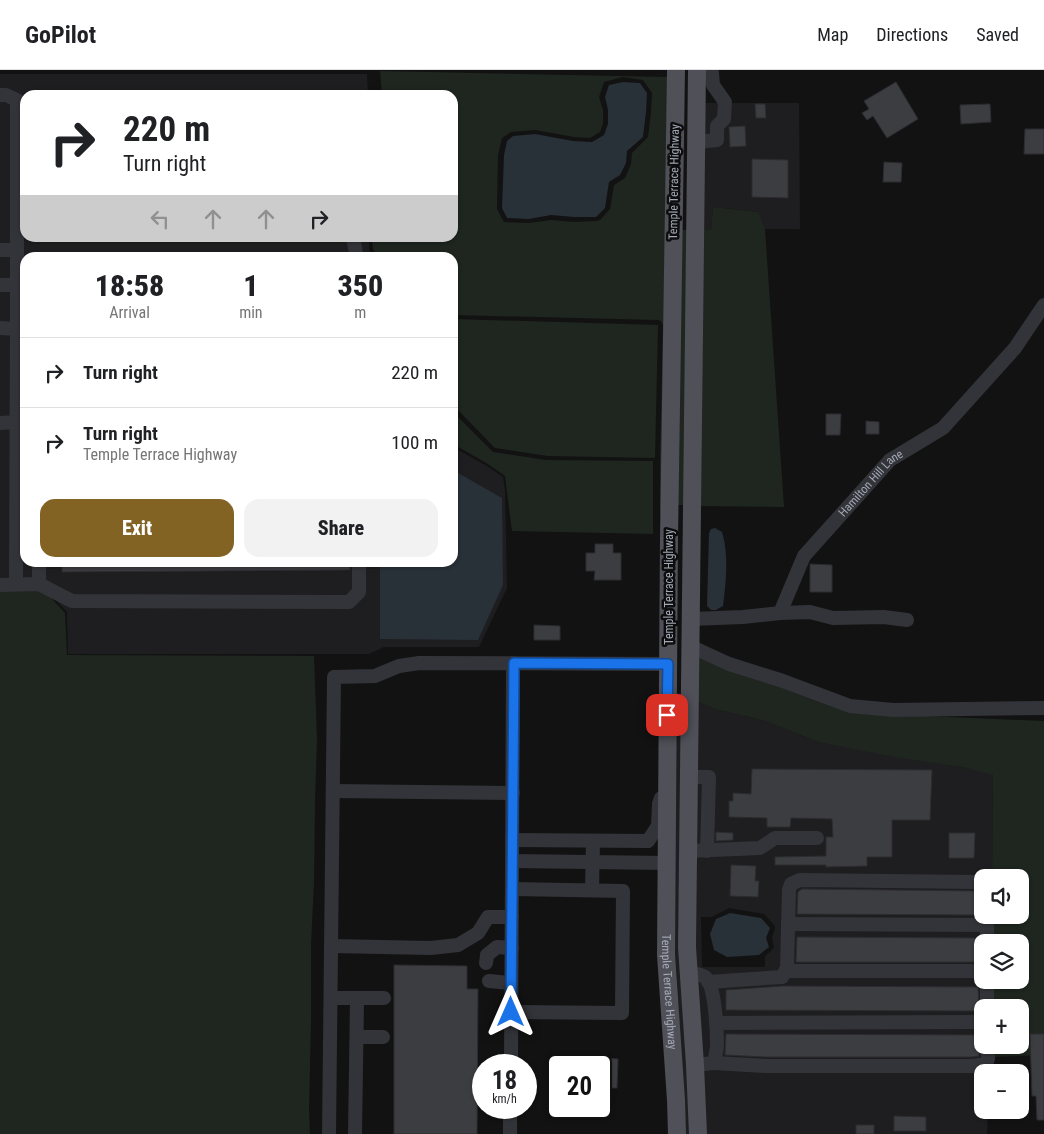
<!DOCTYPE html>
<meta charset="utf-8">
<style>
:root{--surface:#fff;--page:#f2f2f2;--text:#202124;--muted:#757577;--line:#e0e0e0;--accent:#826324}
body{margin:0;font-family:"Roboto Condensed",sans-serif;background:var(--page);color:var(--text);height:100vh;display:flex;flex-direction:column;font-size:19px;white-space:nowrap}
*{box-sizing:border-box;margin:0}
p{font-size:16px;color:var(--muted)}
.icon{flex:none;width:28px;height:28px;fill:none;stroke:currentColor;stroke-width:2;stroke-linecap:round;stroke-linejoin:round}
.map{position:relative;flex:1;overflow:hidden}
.drawer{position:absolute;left:20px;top:182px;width:438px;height:315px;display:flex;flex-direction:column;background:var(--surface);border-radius:15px;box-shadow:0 1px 4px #0004}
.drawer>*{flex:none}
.guide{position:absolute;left:20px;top:20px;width:438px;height:152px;border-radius:15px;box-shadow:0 1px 4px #0004;background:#fff;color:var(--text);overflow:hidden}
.tools{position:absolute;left:974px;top:799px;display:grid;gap:10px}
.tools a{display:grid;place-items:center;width:55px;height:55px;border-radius:10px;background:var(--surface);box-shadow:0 1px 4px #0004;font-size:25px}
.speed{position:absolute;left:472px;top:984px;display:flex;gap:10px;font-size:25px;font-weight:700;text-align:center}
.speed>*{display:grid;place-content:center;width:65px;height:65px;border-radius:50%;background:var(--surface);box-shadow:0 1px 4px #0004;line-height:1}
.speed small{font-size:12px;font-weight:400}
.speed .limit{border:2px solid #111;border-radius:8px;background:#fff;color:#111}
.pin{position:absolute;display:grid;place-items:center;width:42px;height:42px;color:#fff;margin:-21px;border-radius:10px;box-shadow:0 2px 8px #0006}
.me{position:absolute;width:55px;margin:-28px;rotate:0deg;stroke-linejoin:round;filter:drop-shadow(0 0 4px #0008)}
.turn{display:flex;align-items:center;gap:18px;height:105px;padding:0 20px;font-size:22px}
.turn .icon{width:65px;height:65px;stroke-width:2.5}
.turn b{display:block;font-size:35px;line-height:42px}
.lanes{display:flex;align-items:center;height:48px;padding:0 20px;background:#0003;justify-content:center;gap:25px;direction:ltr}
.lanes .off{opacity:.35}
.eta{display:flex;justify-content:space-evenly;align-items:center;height:85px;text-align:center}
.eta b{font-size:30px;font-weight:800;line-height:35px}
.primary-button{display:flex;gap:10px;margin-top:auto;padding:10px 20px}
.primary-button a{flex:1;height:58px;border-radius:15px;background:var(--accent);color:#fff;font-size:20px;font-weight:800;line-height:58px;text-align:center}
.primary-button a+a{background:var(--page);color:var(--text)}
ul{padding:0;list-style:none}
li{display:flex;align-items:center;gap:15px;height:70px;padding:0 20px;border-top:1px solid var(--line)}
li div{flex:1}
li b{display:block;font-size:19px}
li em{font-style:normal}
header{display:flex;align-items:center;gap:30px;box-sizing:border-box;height:70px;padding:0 25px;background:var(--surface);border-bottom:1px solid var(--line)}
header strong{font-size:24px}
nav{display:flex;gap:28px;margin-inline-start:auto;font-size:18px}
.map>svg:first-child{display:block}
.built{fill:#1e1e20;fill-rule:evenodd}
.green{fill:#1e261f;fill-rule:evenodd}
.water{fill:#283038}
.building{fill:#3c3d41;stroke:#2c2c30}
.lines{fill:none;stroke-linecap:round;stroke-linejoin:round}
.minor{stroke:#333439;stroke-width:14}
.major{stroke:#4f5058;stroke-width:18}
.route-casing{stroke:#114b97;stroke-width:12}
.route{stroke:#1a73e8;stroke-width:9}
.labels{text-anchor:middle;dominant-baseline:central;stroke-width:5;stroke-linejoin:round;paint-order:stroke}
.street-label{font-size:12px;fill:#a3a8b5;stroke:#0d0d0e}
</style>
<header>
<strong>GoPilot</strong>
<nav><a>Map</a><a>Directions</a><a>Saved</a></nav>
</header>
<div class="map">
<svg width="1044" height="1064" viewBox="0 0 1044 1064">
<rect width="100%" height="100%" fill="#121213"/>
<g class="built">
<polygon points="0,4 367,4 368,25 25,25 25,168 369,168 369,178 371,187 25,188 25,492 452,492 453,377 487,396 503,407 505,420 507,518 479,577 384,577 369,584 68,584 67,542 44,518 0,517"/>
<polygon points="702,33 799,33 800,159 765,159 759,142 713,137 711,161 701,160"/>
<polygon points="674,623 680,623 684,625 691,1064 683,1064 672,885"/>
<path d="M696 631 715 639 765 651 818 672 962 697 993 704 992 807 982 808V975H989V1002H982V1040H988L987 1064H704L694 877ZM729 838 764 844 775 856V859L772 868 774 877 772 880 765 886V897H702L701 847H712Z"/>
</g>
<g class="green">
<path d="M380 1 668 7 663 443H660V389L663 255 661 251 658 250 453 245 452 188 378 187 373 179 372 168H452V25H382ZM623 7 643 10 652 23 651 42 648 67 632 83 631 94 625 108 614 115 610 139 600 150 596 151 574 152 551 150 529 153 504 152 497 139 498 85 502 68 511 62 535 60 574 67 590 68 600 62 603 53V40L599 27 604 12Z"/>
<polygon points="713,137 759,142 765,159 784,437 698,436 701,160 711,160"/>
<polygon points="679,160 689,160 686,435 675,435"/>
<polygon points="453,249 658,255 655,388 548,386 495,378 453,335"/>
<polygon points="452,341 493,382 546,390 653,391 653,464 512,461 505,406 488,394 453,374"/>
<polygon points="0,519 43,519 65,543 67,585 314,586 317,669 315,731 314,813 311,874 311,950 309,1041 310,1064 0,1064"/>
<polygon points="701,581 808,618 885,639 927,646 1044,651 1044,985 989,987 989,975 1020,975 1020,938 990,937 990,910 1020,910 1020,872 991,872 991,845 1020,845 1020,808 992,807 993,705 962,697 895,687 818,672 765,651 715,639 696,631 696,590"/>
</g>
<g class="water">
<polygon points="623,12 640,13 647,23 646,42 643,67 627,81 626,93 620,105 609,112 605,138 596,147 574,147 551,145 529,149 507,148 502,138 504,85 507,71 513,66 535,64 573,71 592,72 604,65 608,54 608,40 605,27 609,15"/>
<polygon points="453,400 502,428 503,515 478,570 380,569 380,493 452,492"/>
<path d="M715 458 722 462C729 485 726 512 723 536L716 540H711L707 536 709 463 711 459Z"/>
<polygon points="730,843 761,848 770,858 766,868 769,877 759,885 727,887 714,880 710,864 716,849"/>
</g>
<g class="building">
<polygon points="896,12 918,49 887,68 873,46 867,50 862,43 869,39 864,31"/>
<polygon points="755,34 765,34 766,48 756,48"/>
<polygon points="990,34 991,52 961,54 960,35"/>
<polygon points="745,56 746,76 730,77 729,57"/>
<polygon points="1025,59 1044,59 1044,84 1024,84"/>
<polygon points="752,89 788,90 788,128 752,127"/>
<polygon points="884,92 902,93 901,112 883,112"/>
<polygon points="826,344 841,344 840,365 826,365"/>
<polygon points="866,351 879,352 879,364 866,364"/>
<polygon points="595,474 613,474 613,483 621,483 621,510 594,510 595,501 586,501 586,483 595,483"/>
<polygon points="62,492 350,492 350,500 62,502"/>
<polygon points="810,494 832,495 832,522 810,522"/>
<polygon points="534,555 560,556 560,570 534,570"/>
<polygon points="752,699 932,700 930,750 892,750 892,787 867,787 867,796 826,797 826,795 775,795 775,787 826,786 826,767 833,767 832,749 791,748 790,757 767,757 767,748 729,747 729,731 733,731 733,723 751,724"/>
<polygon points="716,762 733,763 733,770 716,771"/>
<polygon points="949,763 975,763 974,788 949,788"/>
<polygon points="731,795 756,796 755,811 759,811 758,827 730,826"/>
<polygon points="802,819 975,821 982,824 982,838 979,841 978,845 797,844 798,822"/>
<polygon points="797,867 978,868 979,876 982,879 982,892 796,892"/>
<polygon points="394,895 467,896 467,919 478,919 477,1064 394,1064"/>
<polygon points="783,916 978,917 979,941 726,940 726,920"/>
<polygon points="726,964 982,965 981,970 979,975 979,986 971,987 766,987 725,985"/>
<polygon points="1030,964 1044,964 1044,1050 1037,1050 1036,1026 1032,1026"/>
<polygon points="603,988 618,989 617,1018 602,1018"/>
<polygon points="894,1046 926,1047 926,1061 894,1061"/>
<rect x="856" y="1055" width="18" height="9"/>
</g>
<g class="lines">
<g class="minor">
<polyline points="0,25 6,25 17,30 17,197"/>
<polyline points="696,72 717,70 717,56 724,49 725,32 713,15 712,3 697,1"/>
<polyline points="353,168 357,188"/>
<polyline points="0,180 17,180"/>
<polyline points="0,215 17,215"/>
<polyline points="0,258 17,259 16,514"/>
<polyline points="25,259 17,259 17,197 25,196"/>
<polyline points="0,353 17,352"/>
<polyline points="39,514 39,492"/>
<polyline points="0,515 39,514 72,531 349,532 359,522 359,492"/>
<polyline points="780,543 810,542 833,548 884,547 907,550"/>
<path id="s1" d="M691 549 743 547 780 543 804 486 890 390 943 358 1015 278 1044 235"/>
<polyline points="690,576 729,594 783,611 850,636 893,640 1044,638"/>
<polyline points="689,707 709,707 707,781"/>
<polyline points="333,721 513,723"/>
<polyline points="512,770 648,771 658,756 659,734 661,728"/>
<polyline points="688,781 760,778 775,768 817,768"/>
<polyline points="512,791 666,793"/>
<polyline points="592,820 593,771"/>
<polyline points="987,845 987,872"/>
<polyline points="788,854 987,855"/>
<polyline points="331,876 431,878 458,875 478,863 488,847 512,847"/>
<polyline points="486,893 487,885 497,877 512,878"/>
<polyline points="786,901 982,901"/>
<path d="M689 903C695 904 703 904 707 909 715 919 717 960 717 974 717 980 715 987 714 993L695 995"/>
<polyline points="987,910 987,938"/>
<polyline points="489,911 511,913"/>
<polyline points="708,912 782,907 787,898 789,820 791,814 800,810 977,812 982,815"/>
<polyline points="331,928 384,928"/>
<polyline points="511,942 622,943 623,821 512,819"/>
<polyline points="716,953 982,952"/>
<polyline points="357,967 383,967"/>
<polyline points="714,993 766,996 972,996 986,994 988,989 988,975"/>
<polyline points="511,995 513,593"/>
<polyline points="329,1064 334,607 375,606 399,596 419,593 668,594"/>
<polyline points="355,1064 357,929"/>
<polyline points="510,1064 510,1038"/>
</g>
<g class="major">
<path id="s2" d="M676 0 669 469 666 885 676 1030 677 1064"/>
<polyline points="697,0 687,877 695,995 698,1064"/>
</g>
</g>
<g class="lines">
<defs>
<polyline id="route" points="511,942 514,593 668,594 667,645"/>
</defs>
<use href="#route" class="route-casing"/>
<use href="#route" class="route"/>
</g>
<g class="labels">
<g class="street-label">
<text transform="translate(674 112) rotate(-89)">Temple Terrace Highway</text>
<text stroke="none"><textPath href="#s1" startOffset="250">Hamilton Hill Lane</textPath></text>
<text transform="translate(669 517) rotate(-90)">Temple Terrace Highway</text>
<text stroke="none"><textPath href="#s2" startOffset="922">Temple Terrace Highway</textPath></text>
</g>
</g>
</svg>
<div class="tools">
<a><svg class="icon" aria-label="sound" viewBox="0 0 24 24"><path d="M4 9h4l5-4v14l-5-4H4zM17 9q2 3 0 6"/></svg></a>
<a><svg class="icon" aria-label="layers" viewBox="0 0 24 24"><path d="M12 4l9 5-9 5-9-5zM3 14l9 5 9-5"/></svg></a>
<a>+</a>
<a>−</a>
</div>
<div class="speed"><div>18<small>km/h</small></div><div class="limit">20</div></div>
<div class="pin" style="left:667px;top:645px;background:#d93025"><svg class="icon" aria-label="arrive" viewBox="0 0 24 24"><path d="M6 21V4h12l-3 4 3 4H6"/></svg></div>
<svg class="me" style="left:511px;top:942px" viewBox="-20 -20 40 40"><path d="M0-17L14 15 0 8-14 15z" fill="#1a73e8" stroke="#fff" stroke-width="4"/></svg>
<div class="guide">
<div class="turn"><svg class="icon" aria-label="right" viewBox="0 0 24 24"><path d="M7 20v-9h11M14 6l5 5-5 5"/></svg><div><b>220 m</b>Turn right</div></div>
<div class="lanes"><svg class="icon off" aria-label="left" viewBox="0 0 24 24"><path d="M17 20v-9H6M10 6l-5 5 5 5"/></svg><svg class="icon off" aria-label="ahead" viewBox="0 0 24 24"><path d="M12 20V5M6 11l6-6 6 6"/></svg><svg class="icon off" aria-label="ahead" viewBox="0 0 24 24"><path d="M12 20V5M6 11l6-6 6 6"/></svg><svg class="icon" aria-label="right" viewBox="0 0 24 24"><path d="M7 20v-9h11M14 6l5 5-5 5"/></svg></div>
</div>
<section class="drawer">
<div class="eta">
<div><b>18:58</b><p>Arrival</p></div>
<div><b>1</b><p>min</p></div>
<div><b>350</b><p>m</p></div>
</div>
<ul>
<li><svg class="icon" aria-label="right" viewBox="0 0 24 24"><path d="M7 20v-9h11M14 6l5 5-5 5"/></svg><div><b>Turn right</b></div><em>220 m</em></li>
<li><svg class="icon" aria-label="right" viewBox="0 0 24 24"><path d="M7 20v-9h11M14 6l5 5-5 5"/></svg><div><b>Turn right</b><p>Temple Terrace Highway</p></div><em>100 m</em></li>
</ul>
<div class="primary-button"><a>Exit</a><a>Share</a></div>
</section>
</div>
